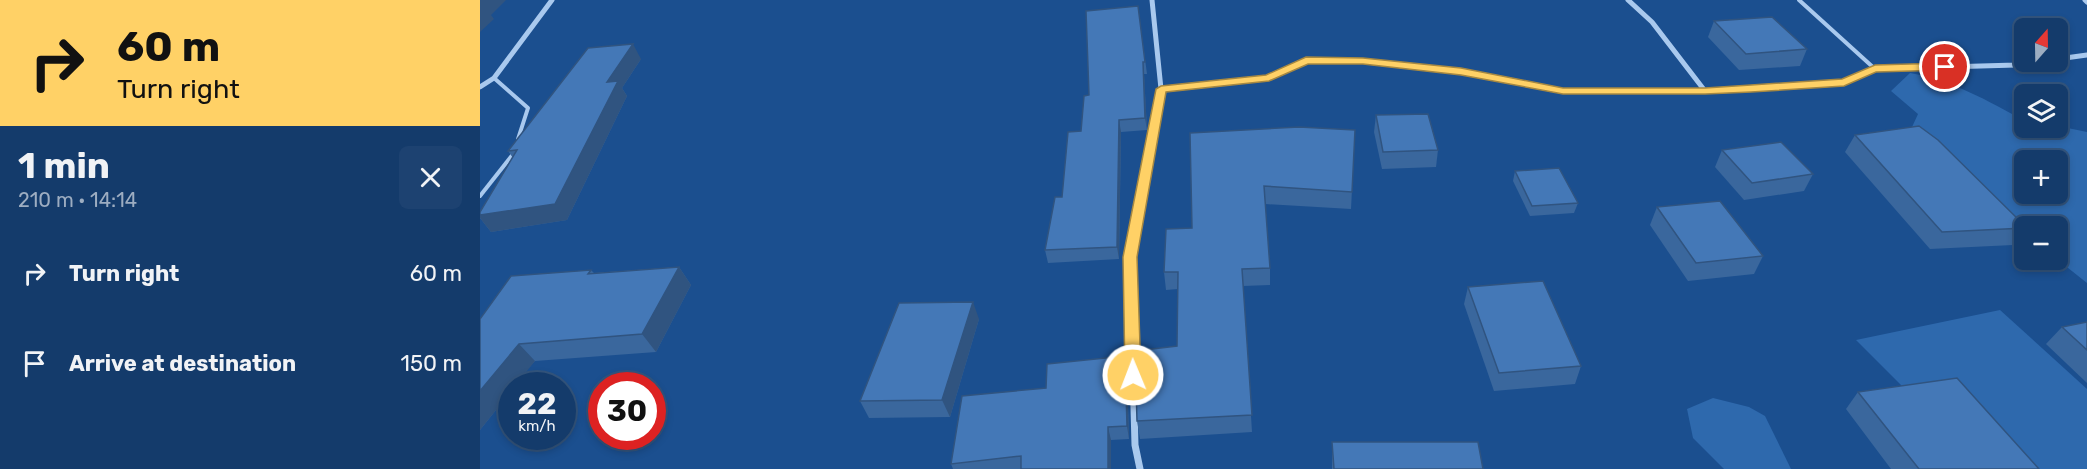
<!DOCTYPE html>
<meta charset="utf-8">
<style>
:root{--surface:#143b6b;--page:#1d4271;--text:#f1f3f6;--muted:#9dadc1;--line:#33557e}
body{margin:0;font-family:Rubik,sans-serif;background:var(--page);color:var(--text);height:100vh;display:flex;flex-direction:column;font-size:22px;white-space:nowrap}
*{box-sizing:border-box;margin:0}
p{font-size:20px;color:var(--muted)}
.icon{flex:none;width:33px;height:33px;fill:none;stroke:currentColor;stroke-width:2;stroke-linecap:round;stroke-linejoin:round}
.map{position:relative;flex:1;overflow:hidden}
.panel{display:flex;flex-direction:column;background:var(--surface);width:480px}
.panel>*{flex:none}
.top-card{background:#ffd166;color:#111;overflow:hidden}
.needle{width:39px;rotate:20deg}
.buttons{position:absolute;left:1534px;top:18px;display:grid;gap:12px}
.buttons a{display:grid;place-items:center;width:54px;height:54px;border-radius:9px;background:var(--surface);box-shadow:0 3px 9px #0003,0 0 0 2px var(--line);font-size:30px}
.speed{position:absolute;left:18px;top:372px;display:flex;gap:12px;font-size:30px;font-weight:700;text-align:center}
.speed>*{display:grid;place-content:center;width:78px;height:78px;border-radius:50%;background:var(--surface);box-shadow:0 3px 9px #0003,0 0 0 2px var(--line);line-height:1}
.speed small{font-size:15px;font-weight:400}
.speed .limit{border:9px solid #d22;background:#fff;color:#111}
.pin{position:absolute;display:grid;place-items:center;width:51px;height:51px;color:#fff;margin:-26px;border:3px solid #fff;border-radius:50%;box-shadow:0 2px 6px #0007}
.me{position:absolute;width:66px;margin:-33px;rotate:359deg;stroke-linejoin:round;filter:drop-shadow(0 0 4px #0008)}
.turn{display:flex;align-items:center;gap:21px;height:126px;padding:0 18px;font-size:27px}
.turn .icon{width:78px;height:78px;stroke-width:2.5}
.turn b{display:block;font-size:42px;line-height:51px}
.round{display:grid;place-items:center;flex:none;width:63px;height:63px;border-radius:9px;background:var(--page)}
.overview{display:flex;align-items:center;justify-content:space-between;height:102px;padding:0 18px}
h1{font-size:36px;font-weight:700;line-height:45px}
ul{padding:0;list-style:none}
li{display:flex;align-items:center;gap:18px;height:90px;padding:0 18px}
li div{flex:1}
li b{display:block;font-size:22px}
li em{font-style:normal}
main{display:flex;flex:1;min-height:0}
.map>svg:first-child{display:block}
.green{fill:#2e69ad;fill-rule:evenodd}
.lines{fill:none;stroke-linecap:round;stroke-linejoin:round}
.service{stroke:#a9c9ee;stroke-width:4}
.minor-far1{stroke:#a9c9ee;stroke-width:5}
.minor{stroke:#a9c9ee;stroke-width:7}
.wall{fill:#3a679d}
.shaded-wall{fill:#305480}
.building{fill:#4478b7;stroke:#305480;stroke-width:1.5}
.route{fill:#ffd166;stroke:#a68842;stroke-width:1.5}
</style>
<main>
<section class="panel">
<div class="top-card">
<div class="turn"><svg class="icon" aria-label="right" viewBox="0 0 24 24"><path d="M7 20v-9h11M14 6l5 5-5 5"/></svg><div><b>60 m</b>Turn right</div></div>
</div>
<div class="overview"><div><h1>1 min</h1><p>210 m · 14:14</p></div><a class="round"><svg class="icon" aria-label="close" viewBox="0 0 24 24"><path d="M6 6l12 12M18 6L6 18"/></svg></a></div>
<ul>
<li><svg class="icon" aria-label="right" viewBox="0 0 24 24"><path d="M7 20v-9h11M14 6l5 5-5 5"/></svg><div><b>Turn right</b></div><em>60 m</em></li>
<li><svg class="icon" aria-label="arrive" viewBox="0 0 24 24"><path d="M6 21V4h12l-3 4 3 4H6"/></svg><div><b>Arrive at destination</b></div><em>150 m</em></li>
</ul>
</section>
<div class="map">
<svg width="1607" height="469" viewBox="0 0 1607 469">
<rect width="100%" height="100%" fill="#1b4f8f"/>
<g class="green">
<path d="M1430 73C1472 80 1508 101 1545 121V128H1557L1562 131 1578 126 1607 132V283L1578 260V226H1545V234L1427 138 1438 114 1411 91ZM1545 160H1578V194H1545Z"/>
<polygon points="1520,310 1607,389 1607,469 1538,469 1425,389 1376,340"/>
<polygon points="1233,398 1269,407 1285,416 1311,469 1244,469 1213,438 1207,409"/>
</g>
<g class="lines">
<g class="service">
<polyline points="1319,0 1395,69"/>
<polyline points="14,78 48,108 38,139"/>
<polyline points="0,196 34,153"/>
</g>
<g class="minor-far1">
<polyline points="1148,0 1172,22 1225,91"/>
<polyline points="1605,0 1607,2"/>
<polyline points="1578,59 1607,55"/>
<polyline points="0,87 14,78 72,0"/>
<polyline points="681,89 789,78 826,61 883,61 981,71 1083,91 1225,91 1364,82 1395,69 1536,65 1561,62"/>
<polyline points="660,201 681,89 672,0"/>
</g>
<polyline class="minor" points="660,469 655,445 650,257 661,200"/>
</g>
<g class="wall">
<polygon points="658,6 667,74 664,74 667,130 641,132 639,259 568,263 565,250 582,197 601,131 609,95"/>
<polygon points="1234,21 1327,49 1320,66 1259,70 1228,37"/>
<polygon points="161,59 142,88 147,96 87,220 11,232 0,218 0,212 33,158 28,151"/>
<polygon points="896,115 958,150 956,167 902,169 894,132"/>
<polygon points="875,130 871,209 785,204 790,268 790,285 763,286 772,432 660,439 657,421 697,346 698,289 686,290 684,272 712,228"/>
<polygon points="1375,135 1545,226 1545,229 1533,245 1450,249 1365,152"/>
<polygon points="1242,150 1333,174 1324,191 1264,200 1235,167"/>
<polygon points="1035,171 1098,203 1094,213 1050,216 1033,181"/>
<polygon points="1177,207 1283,256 1274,274 1208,281 1170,225"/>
<polygon points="199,267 211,285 176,352 55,361 32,386 32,390 0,430 0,319 111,270 114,273"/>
<polygon points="988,287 1101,366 1095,384 1014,391 984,304"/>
<polygon points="499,319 470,417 389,418 380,401"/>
<polygon points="1607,322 1607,383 1566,344 1582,327"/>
<polygon points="647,369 649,439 631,440 631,469 473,469 471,464 566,388"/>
<polygon points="1378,392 1559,469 1411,469 1366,409"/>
<polygon points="852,442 1003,469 852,469"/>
</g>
<g class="shaded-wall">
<polygon points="0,0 26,0 11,15 14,19 0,32"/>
<polygon points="153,44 161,59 142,88 147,96 87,220 11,232 0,218 0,215 127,82"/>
<polygon points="663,62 664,74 667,130 665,118"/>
<polygon points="639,120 641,132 639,259 637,247"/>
<polygon points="199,267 211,285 176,352 162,334"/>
<polygon points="493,302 499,319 470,417 462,400"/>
<polygon points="39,344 55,361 35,386 32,386 32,390 0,430 0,391"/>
<polygon points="645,356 647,369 649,439 647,426"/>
<polygon points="628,427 631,440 631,469 628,469"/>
</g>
<g class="building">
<polygon points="658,6 665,62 663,62 665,118 639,120 637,247 565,250 575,197 582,197 588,132 601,131 604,96 609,95 606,11"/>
<polygon points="1292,17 1327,49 1266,54 1234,21"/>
<polygon points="153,44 127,82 138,81 75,204 0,215 0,212 37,150 28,151 108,48"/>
<polygon points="948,114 958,150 903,152 896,115"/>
<polygon points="1439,126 1458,140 1545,226 1545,228 1462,232 1375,135"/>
<polygon points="819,127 875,130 872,192 784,186 790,268 762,269 772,415 657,421 655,351 697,346 698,272 684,272 686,229 712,228 710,133"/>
<polygon points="1301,142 1333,174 1272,183 1242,150"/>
<polygon points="1079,168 1098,203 1052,206 1035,171"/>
<polygon points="1240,201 1283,256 1216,263 1177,207"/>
<polygon points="199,267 162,334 39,344 0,391 0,319 31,276 111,270 108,274"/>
<polygon points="1063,281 1101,366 1019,373 988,287"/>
<polygon points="493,302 462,400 380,401 419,303"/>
<polygon points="1607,322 1607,350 1582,327"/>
<polygon points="645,356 647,426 628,427 628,469 541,469 541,456 471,464 482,396 566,388 567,364"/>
<polygon points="1477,378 1559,469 1439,469 1378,392"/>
<polygon points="852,442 998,442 1003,469 854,469"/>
</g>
<polygon class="route" points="826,57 883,58 981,68 1083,88 1225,88 1271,85 1362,79 1395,65 1465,63 1470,67 1465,70 1396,72 1364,86 1271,92 1225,94 1083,94 981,75 883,64 828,64 789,81 686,92 657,257 661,375 658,379 653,381 647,379 645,375 643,257 676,89 681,86 786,75"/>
</svg>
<div class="buttons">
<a><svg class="needle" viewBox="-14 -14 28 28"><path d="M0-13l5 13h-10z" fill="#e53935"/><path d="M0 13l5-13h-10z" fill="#9dadc1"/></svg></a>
<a><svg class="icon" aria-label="layers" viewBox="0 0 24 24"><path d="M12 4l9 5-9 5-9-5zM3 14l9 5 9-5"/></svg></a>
<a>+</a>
<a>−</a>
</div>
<div class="speed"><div>22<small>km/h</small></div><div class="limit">30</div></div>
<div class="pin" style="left:1465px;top:67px;background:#d93025"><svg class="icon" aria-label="arrive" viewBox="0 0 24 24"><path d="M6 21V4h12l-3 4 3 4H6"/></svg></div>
<svg class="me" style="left:653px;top:375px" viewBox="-20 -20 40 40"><circle r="17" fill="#ffd166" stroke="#fff" stroke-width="3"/><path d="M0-11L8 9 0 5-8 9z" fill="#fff"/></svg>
</div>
</main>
